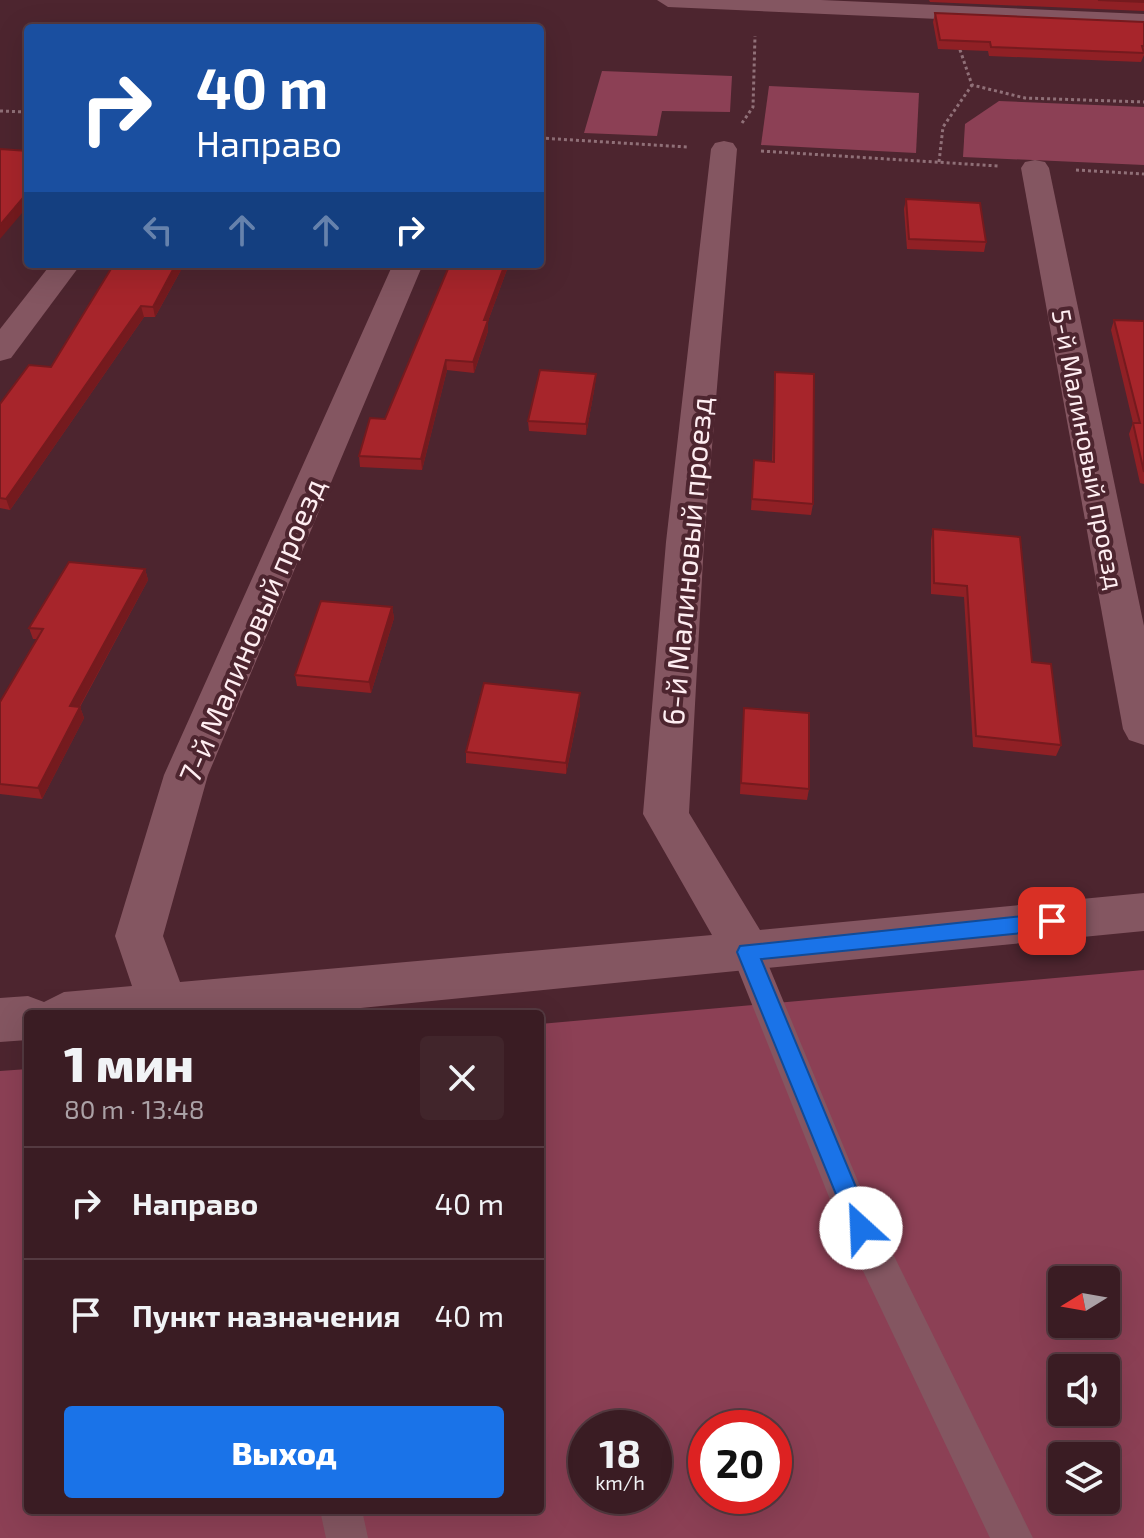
<!DOCTYPE html>
<html lang="ru">
<meta charset="utf-8">
<style>
:root{--surface:#3a1c23;--page:#41252b;--text:#f1f3f6;--muted:#aba1a6;--line:#543a41;--accent:#1a73e8}
body{margin:0;font-family:"Exo 2",sans-serif;background:var(--page);color:var(--text);height:100vh;display:flex;flex-direction:column;font-size:30px;white-space:nowrap}
*{box-sizing:border-box;margin:0}
p{font-size:26px;color:var(--muted)}
.icon{flex:none;width:44px;height:44px;fill:none;stroke:currentColor;stroke-width:2;stroke-linecap:round;stroke-linejoin:round}
.map{position:relative;flex:1;overflow:hidden}
.side{position:absolute;left:24px;top:1010px;width:520px;height:504px;display:flex;flex-direction:column;background:var(--surface);border-radius:8px;box-shadow:0 8px 32px #0002,0 0 0 2px var(--line)}
.side>*{flex:none}
.guide{position:absolute;left:24px;top:24px;width:520px;height:244px;border-radius:8px;box-shadow:0 8px 32px #0002,0 0 0 2px var(--line);background:#1a4fa0;color:#fff;overflow:hidden}
.needle{width:52px;rotate:259deg}
.controls{position:absolute;left:1048px;top:1266px;display:grid;gap:16px}
.controls a{display:grid;place-items:center;width:72px;height:72px;border-radius:8px;background:var(--surface);box-shadow:0 8px 32px #0002,0 0 0 2px var(--line);font-size:40px}
.speed{position:absolute;left:568px;top:1410px;display:flex;gap:16px;font-size:40px;font-weight:700;text-align:center}
.speed>*{display:grid;place-content:center;width:104px;height:104px;border-radius:50%;background:var(--surface);box-shadow:0 8px 32px #0002,0 0 0 2px var(--line);line-height:1}
.speed small{font-size:20px;font-weight:400}
.speed .limit{border:12px solid #d22;background:#fff;color:#111}
.pin{position:absolute;display:grid;place-items:center;width:68px;height:68px;color:#fff;margin:-34px;border-radius:16px;box-shadow:0 4px 12px #0006}
.me{position:absolute;width:88px;margin:-44px;rotate:335deg;stroke-linejoin:round;filter:drop-shadow(0 0 6px #0008)}
.turn{display:flex;align-items:center;gap:28px;height:168px;padding:0 40px;font-size:36px}
.turn .icon{width:104px;height:104px;stroke-width:2.5}
.turn b{display:block;font-size:56px;line-height:68px}
.lanes{display:flex;align-items:center;height:76px;padding:0 40px;background:#0003;justify-content:center;gap:40px;direction:ltr}
.lanes .off{opacity:.35}
.round{display:grid;place-items:center;flex:none;width:84px;height:84px;border-radius:8px;background:var(--page)}
.overview{display:flex;align-items:center;justify-content:space-between;height:136px;padding:0 40px}
h1{font-size:48px;font-weight:800;line-height:60px}
.action{display:flex;gap:16px;margin-top:auto;padding:16px 40px}
.action a{flex:1;height:92px;border-radius:8px;background:var(--accent);color:#fff;font-size:32px;font-weight:800;line-height:92px;text-align:center}
ul{padding:0;list-style:none}
li{display:flex;align-items:center;gap:24px;height:112px;padding:0 40px;border-top:2px solid var(--line)}
li div{flex:1}
li b{display:block;font-size:30px}
li em{font-style:normal}
.map>svg:first-child{display:block}
.green{fill:#8c4055;fill-rule:evenodd}
.lines{fill:none;stroke-linecap:round;stroke-linejoin:round}
.path{stroke:#907078;stroke-width:3;stroke-dasharray:3 3;stroke-linecap:butt}
.lane{fill:#845661;fill-rule:evenodd}
.street{fill:#845661;fill-rule:evenodd}
.wall{fill:#902025}
.shaded-wall{fill:#751a1e}
.building{fill:#a7252b;stroke:#751a1e;stroke-width:2}
.route{fill:#1a73e8;stroke:#114b97;stroke-width:2}
.labels{text-anchor:middle;dominant-baseline:central;stroke-width:8;stroke-linejoin:round;paint-order:stroke}
.far-street-label{font-size:26px;fill:#feedf1;stroke:#4d252f}
.street-label{font-size:30px;fill:#feedf1;stroke:#4d252f}
</style>
<div class="map">
<svg width="1144" height="1538" viewBox="0 0 1144 1538">
<rect width="100%" height="100%" fill="#4d252f"/>
<g class="green">
<polygon points="602,71 732,76 730,112 662,111 657,136 584,133"/>
<polygon points="769,86 919,93 916,153 761,145"/>
<polygon points="999,101 1144,107 1144,165 963,157 965,124"/>
<path d="M1144 970V1538H0V1071L28 1069V1510H540V1024ZM1062 1280H1106V1324H1062ZM1062 1368H1106V1412H1062ZM586 1428H654V1496H586ZM706 1428H774V1496H706ZM1062 1456H1106V1500H1062Z"/>
</g>
<g class="lines">
<g class="path">
<polyline points="958,44 972,85 1025,98 1144,102"/>
<polyline points="0,111 28,112"/>
<polyline points="742,123 753,107 755,36"/>
<polyline points="540,138 687,147"/>
<polyline points="761,151 998,166"/>
<polyline points="939,162 943,127 972,85"/>
<polyline points="1076,170 1144,174"/>
</g>
<g class="lane">
<polygon points="747,939 758,943 763,952 862,1191 1033,1538 990,1538 835,1212 731,952 736,943"/>
<polygon points="320,1510 362,1510 368,1538 326,1538"/>
</g>
<g class="street">
<polygon points="657,0 821,0 1144,14 1144,28 668,7"/>
<polygon points="724,141 733,143 737,149 704,542 689,813 760,930 1144,893 1144,931 300,1014 28,1014 28,1040 0,1042 0,998 28,996 44,1002 64,992 132,986 115,936 164,775 393,264 423,264 208,775 163,936 180,982 712,935 643,814 666,542 711,149 715,143"/>
<polygon points="1035,160 1045,162 1049,168 1144,626 1144,745 1129,740 1123,729 1021,168 1025,162"/>
<polygon points="51,264 81,264 11,358 0,361 0,329"/>
</g>
</g>
<g class="wall">
<polygon points="929,0 1144,0 1144,11 930,2"/>
<polygon points="935,13 1144,22 1144,55 1141,62 989,56 988,51 938,49 933,22"/>
<polygon points="906,199 986,242 984,252 907,249 904,209"/>
<polygon points="450,264 509,264 488,321 488,331 474,373 447,370 422,470 360,467 359,456 385,419"/>
<polygon points="181,270 155,317 144,317 10,510 0,508 0,404 51,367"/>
<polygon points="1114,320 1144,321 1144,484 1140,483 1129,434 1133,423 1111,330"/>
<polygon points="775,372 813,504 811,515 751,510 754,460 772,462"/>
<polygon points="596,374 595,385 586,435 529,431 528,421"/>
<polygon points="933,529 1032,662 1061,745 1056,756 973,747 964,597 931,594 931,540"/>
<polygon points="145,569 148,580 80,707 84,718 42,799 0,794 0,702 37,639 33,639 29,628"/>
<polygon points="392,607 394,618 371,693 297,686 295,675"/>
<polygon points="580,693 580,704 566,774 466,763 466,752"/>
<polygon points="744,708 809,789 807,800 740,794"/>
</g>
<g class="shaded-wall">
<polygon points="28,192 28,206 0,239 0,225"/>
<polygon points="176,264 179,264 181,270 155,317 153,307"/>
<polygon points="505,264 509,264 488,321 488,331 474,373 473,362 484,320"/>
<polygon points="141,306 144,317 10,510 6,499"/>
<polygon points="446,360 447,370 422,470 421,459"/>
<polygon points="596,374 595,385 586,435 586,424"/>
<polygon points="145,569 148,580 74,717 70,706"/>
<polygon points="392,607 394,618 371,693 369,682"/>
<polygon points="580,693 580,704 566,774 566,763"/>
<polygon points="80,707 84,718 42,799 38,788"/>
</g>
<g class="building">
<polygon points="1098,0 1144,0 1144,2"/>
<polygon points="935,13 1144,22 1144,46 1142,46 1144,53 991,47 990,42 940,40"/>
<polygon points="0,149 28,151 28,192 0,225"/>
<polygon points="906,199 980,203 986,242 909,239"/>
<polygon points="114,264 176,264 153,307 141,306 6,499 0,498 0,404 29,365 51,367"/>
<polygon points="450,264 505,264 484,320 488,320 473,362 446,360 421,459 359,456 370,418 385,419"/>
<polygon points="1114,320 1144,321 1144,472 1133,423 1140,423"/>
<polygon points="540,370 596,374 586,424 528,421"/>
<polygon points="775,372 814,374 813,504 752,499 754,460 774,462"/>
<polygon points="933,529 1020,537 1032,662 1051,664 1061,745 976,736 967,586 934,583"/>
<polygon points="69,562 145,569 70,706 80,707 38,788 0,784 0,702 43,629 29,628"/>
<polygon points="321,601 392,607 369,682 295,675"/>
<polygon points="484,683 580,693 566,763 466,752"/>
<polygon points="744,708 809,713 809,789 741,783"/>
</g>
<polygon class="route" points="1052,913 1059,916 1062,921 1059,927 1052,930 761,959 873,1228 870,1236 861,1239 853,1236 737,952 740,946"/>
<g class="labels">
<g class="far-street-label">
<text transform="translate(1089 449) rotate(79)">5-й Малиновый проезд</text>
</g>
<g class="street-label">
<text transform="translate(686 561) rotate(-85)">6-й Малиновый проезд</text>
<text transform="translate(251 630) rotate(-67)">7-й Малиновый проезд</text>
</g>
</g>
</svg>
<div class="controls">
<a><svg class="needle" viewBox="-14 -14 28 28"><path d="M0-13l5 13h-10z" fill="#e53935"/><path d="M0 13l5-13h-10z" fill="#aba1a6"/></svg></a>
<a><svg class="icon" aria-label="sound" viewBox="0 0 24 24"><path d="M4 9h4l5-4v14l-5-4H4zM17 9q2 3 0 6"/></svg></a>
<a><svg class="icon" aria-label="layers" viewBox="0 0 24 24"><path d="M12 4l9 5-9 5-9-5zM3 14l9 5 9-5"/></svg></a>
</div>
<div class="speed"><div>18<small>km/h</small></div><div class="limit">20</div></div>
<div class="pin" style="left:1052px;top:921px;background:#d93025"><svg class="icon" aria-label="arrive" viewBox="0 0 24 24"><path d="M6 21V4h12l-3 4 3 4H6"/></svg></div>
<svg class="me" style="left:861px;top:1228px" viewBox="-20 -20 40 40"><circle r="19" fill="#fff"/><path d="M0-13L10 11 0 6-10 11z" fill="#1a73e8"/></svg>
<div class="guide">
<div class="turn"><svg class="icon" aria-label="right" viewBox="0 0 24 24"><path d="M7 20v-9h11M14 6l5 5-5 5"/></svg><div><b>40 m</b>Направо</div></div>
<div class="lanes"><svg class="icon off" aria-label="left" viewBox="0 0 24 24"><path d="M17 20v-9H6M10 6l-5 5 5 5"/></svg><svg class="icon off" aria-label="ahead" viewBox="0 0 24 24"><path d="M12 20V5M6 11l6-6 6 6"/></svg><svg class="icon off" aria-label="ahead" viewBox="0 0 24 24"><path d="M12 20V5M6 11l6-6 6 6"/></svg><svg class="icon" aria-label="right" viewBox="0 0 24 24"><path d="M7 20v-9h11M14 6l5 5-5 5"/></svg></div>
</div>
<section class="side">
<div class="overview"><div><h1>1 мин</h1><p>80 m · 13:48</p></div><a class="round"><svg class="icon" aria-label="close" viewBox="0 0 24 24"><path d="M6 6l12 12M18 6L6 18"/></svg></a></div>
<ul>
<li><svg class="icon" aria-label="right" viewBox="0 0 24 24"><path d="M7 20v-9h11M14 6l5 5-5 5"/></svg><div><b>Направо</b></div><em>40 m</em></li>
<li><svg class="icon" aria-label="arrive" viewBox="0 0 24 24"><path d="M6 21V4h12l-3 4 3 4H6"/></svg><div><b>Пункт назначения</b></div><em>40 m</em></li>
</ul>
<div class="action"><a>Выход</a></div>
</section>
</div>
